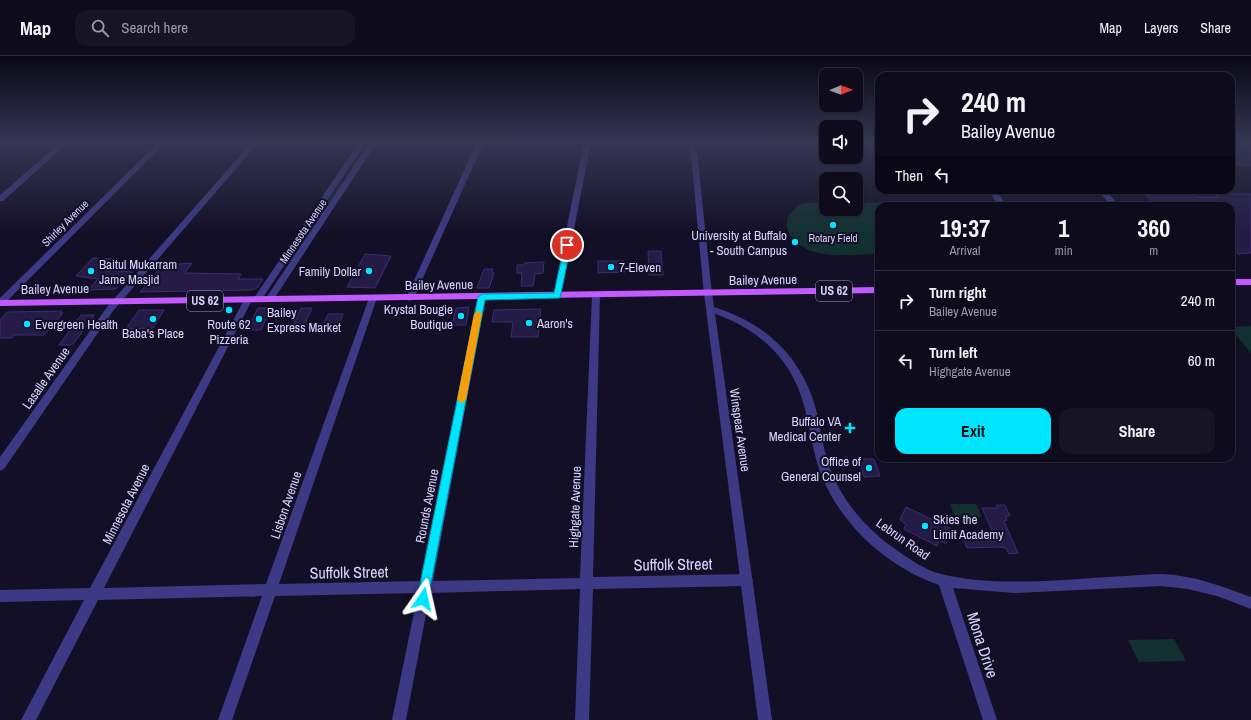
<!DOCTYPE html>
<style>
:root{--surface:#0e0b1c;--page:#171425;--text:#f1f3f6;--muted:#9b9ba3;--line:#2e2b3b;--accent:#00e5ff}
body{margin:0;font-family:"Archivo Narrow",sans-serif;background:var(--page);color:var(--text);height:100vh;display:flex;flex-direction:column;font-size:15px;white-space:nowrap}
*{box-sizing:border-box;margin:0}
p{font-size:13px;color:var(--muted)}
.icon{flex:none;width:22px;height:22px;fill:none;stroke:currentColor;stroke-width:2;stroke-linecap:round;stroke-linejoin:round}
.map{position:relative;flex:1;overflow:hidden}
.drawer{position:absolute;left:875px;top:146px;width:360px;height:260px;display:flex;flex-direction:column;background:var(--surface);border-radius:12px;box-shadow:0 1px 3px #0004,0 0 0 1px var(--line)}
.drawer>*{flex:none}
.banner{position:absolute;left:875px;top:16px;width:360px;height:122px;border-radius:12px;box-shadow:0 1px 3px #0004,0 0 0 1px var(--line);background:#0e0b1c;color:var(--text);overflow:hidden}
.needle{width:26px;rotate:89deg}
.tools{position:absolute;left:819px;top:12px;display:grid;gap:8px}
.tools a{display:grid;place-items:center;width:44px;height:44px;border-radius:8px;background:var(--surface);box-shadow:0 1px 3px #0004,0 0 0 1px var(--line);font-size:20px}
.pin{position:absolute;display:grid;place-items:center;width:34px;height:34px;color:#fff;margin:-17px;border:2px solid #fff;border-radius:50%;box-shadow:0 1px 4px #0007}
.me{position:absolute;width:44px;margin:-22px;rotate:11deg;stroke-linejoin:round;filter:drop-shadow(0 0 3px #0008)}
.turn{display:flex;align-items:center;gap:14px;height:84px;padding:0 20px;font-size:18px}
.turn .icon{width:52px;height:52px;stroke-width:2.5}
.turn b{display:block;font-size:28px;line-height:34px}
.then{display:flex;align-items:center;height:38px;padding:0 20px;background:#0003;gap:8px;font-size:15px}
.eta{display:flex;justify-content:space-evenly;align-items:center;height:68px;text-align:center}
.eta b{font-size:24px;font-weight:700;line-height:28px}
.cta{display:flex;gap:8px;margin-top:auto;padding:8px 20px}
.cta a{flex:1;height:46px;border-radius:12px;background:var(--accent);color:#111;font-size:16px;font-weight:700;line-height:46px;text-align:center}
.cta a+a{background:var(--page);color:var(--text)}
ul{padding:0;list-style:none}
li{display:flex;align-items:center;gap:12px;height:60px;padding:0 20px;border-top:1px solid var(--line)}
li div{flex:1}
li b{display:block;font-size:15px}
li em{font-style:normal}
header{display:flex;align-items:center;gap:24px;box-sizing:border-box;height:56px;padding:0 20px;background:var(--surface);border-bottom:1px solid var(--line)}
header strong{font-size:19px}
nav{display:flex;gap:22px;margin-inline-start:auto;font-size:14px}
.search{width:280px;height:36px;background:var(--page);display:flex;align-items:center;gap:10px;box-sizing:border-box;padding:0 14px;border-radius:12px;color:var(--muted);font-size:15px}
.map>svg:first-child{display:block}
.green{fill:#12302f}
.building{fill:#241b47;stroke:#3b2d73}
.lines{fill:none;stroke-linecap:round;stroke-linejoin:round}
.minor{fill:#3d3a85;fill-rule:evenodd}
.tertiary{fill:#3d3a85;fill-rule:evenodd}
.primary{fill:#c25bff;fill-rule:evenodd}
.route{fill:#00e5ff;stroke:#0095a6}
.slow{fill:#f59e0b}
.poi-dot{fill:#00e5ff;stroke:#130f26;stroke-width:1.5}
.labels{text-anchor:middle;dominant-baseline:central;stroke-width:4;stroke-linejoin:round;paint-order:stroke}
.far-street-label{font-size:11px;fill:#d9d4ff;stroke:#130f26}
.far-poi-label{font-size:11px;fill:#d9d4ff;stroke:#130f26}
.shield{fill:#130f26;stroke:#9e99be;stroke-width:1}
.shield-label{font-size:12px;font-weight:bold;fill:#d9d4ff}
.poi-label{font-size:13px;fill:#d9d4ff;stroke:#130f26;text-anchor:start}
.street-label{font-size:13px;fill:#d9d4ff;stroke:#130f26}
.near-street-label{font-size:16px;fill:#d9d4ff;stroke:#130f26}
</style>
<header>
<strong>Map</strong>
<div class="search"><svg class="icon" aria-label="search" viewBox="0 0 24 24"><circle cx="10" cy="10" r="6"/><path d="M15 15l6 6"/></svg>Search here</div>
<nav><a>Map</a><a>Layers</a><a>Share</a></nav>
</header>
<div class="map">
<svg width="1251" height="664" viewBox="0 0 1251 664">
<rect width="100%" height="100%" fill="#130f26"/>
<g class="green">
<polygon points="343,126 289,207 287,207 340,127"/>
<path d="M948 145 963 150H879V198C857 198 832 202 811 195 797 189 782 177 788 161 791 156 796 150 801 148 808 146 819 147 826 147V153H856V147Z"/>
<polygon points="1251,270 1251,297 1231,273 1231,271"/>
<polygon points="950,448 976,448 982,461 955,462"/>
<polygon points="1174,583 1186,605 1139,606 1128,584"/>
</g>
<g class="building">
<polygon points="1238,86 1251,86 1251,109 1239,109 1231,107 1231,90 1237,90"/>
<polygon points="1141,134 1188,134 1196,141 1218,141 1211,134 1227,134 1231,138 1251,138 1251,197 1238,198 1231,190 1231,150 1156,150"/>
<polygon points="648,195 661,195 663,219 649,219"/>
<polygon points="365,198 391,200 375,232 347,231"/>
<polygon points="93,202 115,203 106,214 132,216 116,233 88,234 98,223 76,220"/>
<polygon points="598,205 624,205 625,216 598,217"/>
<polygon points="544,206 543,217 535,218 533,230 521,230 522,217 517,217 517,209 524,209 524,207"/>
<polygon points="192,207 185,217 241,218 238,223 263,223 257,232 252,234 140,236 160,213 175,212 178,208"/>
<polygon points="484,213 493,213 492,217 494,217 489,232 477,232"/>
<polygon points="469,251 466,269 452,269 456,252"/>
<polygon points="258,252 271,252 261,274 247,274"/>
<polygon points="301,252 312,252 303,272 292,272"/>
<polygon points="541,253 538,281 511,281 513,266 492,266 494,254"/>
<polygon points="139,254 164,254 153,272 126,273"/>
<polygon points="62,255 60,257 63,257 44,279 14,279 12,282 0,282 0,264 7,256"/>
<polygon points="328,258 343,258 336,277 320,277"/>
<polygon points="81,259 94,259 74,287 71,289 59,289"/>
<polygon points="859,403 874,403 880,420 864,421"/>
<polygon points="996,449 1005,449 1010,460 1006,460 1007,464 1004,465 1018,497 1009,498 1006,492 999,491 967,492 962,480 994,479 982,452 998,452"/>
<polygon points="906,451 952,473 946,488 939,484 937,490 904,473 906,468 900,464"/>
</g>
<g class="lines">
<g class="minor">
<polygon points="61,86 69,86 3,145 0,145 0,139"/>
<polygon points="159,86 166,86 3,249 0,250 0,242"/>
<polygon points="252,86 259,86 113,255 4,413 0,415 0,401 107,251"/>
<polygon points="359,86 366,86 260,246 254,246 253,244 254,242"/>
<polygon points="370,86 377,86 272,246 266,246 265,244 266,242"/>
<polygon points="477,86 484,86 414,242 410,245 407,244 406,242"/>
<polygon points="584,86 591,86 561,240 557,243 553,240"/>
<polygon points="988,134 996,134 1007,150 999,150"/>
<polygon points="1097,134 1105,134 1120,150 1112,150"/>
<polygon points="596,236 600,239 593,521 747,518 751,520 753,524 751,528 747,530 593,533 589,664 575,664 580,533 430,537 406,664 392,664 418,537 275,540 232,664 218,664 262,540 98,544 36,664 21,664 84,544 0,546 0,534 90,532 244,244 248,241 252,244 104,532 266,528 369,242 373,239 377,242 279,528 420,525 478,241 482,238 486,241 433,525 580,522 592,239"/>
<path d="M710 250C763 265 801 299 816 353 821 376 824 399 833 420 846 450 871 477 898 495 911 504 925 514 941 518 997 532 1068 523 1126 520 1138 519 1150 518 1161 518 1192 519 1222 530 1251 541V553L1217 540 1188 533 1161 530 1014 537 953 532 997 664H983L939 529C888 511 843 471 822 421 813 399 811 376 805 353 792 301 757 271 707 255L706 253 707 251Z"/>
</g>
<polygon class="tertiary" points="690,86 696,86 711,229 772,664 758,664 703,229"/>
<g class="primary">
<rect x="1231" y="223" width="20" height="6"/>
<polygon points="879,231 879,237 0,250 0,244"/>
</g>
</g>
<linearGradient id="sky" x2="0" y2="1"><stop stop-color="#0a0815"/><stop offset="0.48" stop-color="#333752"/><stop offset="1" stop-color="#333752" stop-opacity="0"/></linearGradient>
<rect width="1251" height="179" fill="url(#sky)"/>
<polygon class="route" points="565,187 570,187 571,189 560,242 485,244 428,543 427,547 423,548 419,547 417,543 478,241 482,238 554,237"/>
<polygon class="slow" points="478,255 482,258 466,344 462,347 457,344 474,258"/>
<g class="poi-dot">
<circle cx="833" cy="169" r="4"/>
<circle cx="795" cy="186" r="4"/>
<circle cx="611" cy="211" r="4"/>
<circle cx="91" cy="215" r="4"/>
<circle cx="369" cy="215" r="4"/>
<circle cx="229" cy="254" r="4"/>
<circle cx="461" cy="260" r="4"/>
<circle cx="153" cy="263" r="4"/>
<circle cx="259" cy="263" r="4"/>
<circle cx="529" cy="267" r="4"/>
<circle cx="27" cy="268" r="4"/>
<path d="M848 366h4v4h4v4h-4v4h-4v-4h-4v-4h4z"/>
<circle cx="869" cy="412" r="4"/>
<circle cx="925" cy="470" r="4"/>
</g>
<g class="labels">
<g class="far-street-label">
<text transform="translate(65 167) rotate(-45)">Shirley Avenue</text>
<text transform="translate(303 175) rotate(-56)">Minnesota Avenue</text>
</g>
<g class="far-poi-label">
<text x="833" y="182">Rotary Field</text>
</g>
<g class="shield">
<rect x="816" y="225" width="36" height="20" rx="3"/>
<rect x="187" y="235" width="36" height="20" rx="3"/>
</g>
<g class="shield-label">
<text x="834" y="235">US 62</text>
<text x="205" y="245">US 62</text>
</g>
<g class="poi-label">
<text x="787" y="179" text-anchor="end">University at Buffalo<tspan x="787" dy="15">- South Campus</tspan></text>
<text x="99" y="208">Baitul Mukarram<tspan x="99" dy="15">Jame Masjid</tspan></text>
<text x="619" y="211">7-Eleven</text>
<text x="361" y="215" text-anchor="end">Family Dollar</text>
<text x="453" y="253" text-anchor="end">Krystal Bougie<tspan x="453" dy="15">Boutique</tspan></text>
<text x="267" y="256">Bailey<tspan x="267" dy="15">Express Market</tspan></text>
<text x="537" y="267">Aaron's</text>
<text x="35" y="268">Evergreen Health</text>
<text x="229" y="268" text-anchor="middle">Route 62<tspan x="229" dy="15">Pizzeria</tspan></text>
<text x="153" y="277" text-anchor="middle">Baba's Place</text>
<text x="841" y="365" text-anchor="end">Buffalo VA<tspan x="841" dy="15">Medical Center</tspan></text>
<text x="861" y="405" text-anchor="end">Office of<tspan x="861" dy="15">General Counsel</tspan></text>
<text x="933" y="463">Skies the<tspan x="933" dy="15">Limit Academy</tspan></text>
</g>
<g class="street-label">
<text transform="translate(763 224) rotate(-1)">Bailey Avenue</text>
<text transform="translate(439 229) rotate(-1)">Bailey Avenue</text>
<text transform="translate(55 233) rotate(-1)">Bailey Avenue</text>
<text transform="translate(46 322) rotate(-55)">Lasalle Avenue</text>
<text transform="translate(740 374) rotate(82)">Winspear Avenue</text>
<text transform="translate(126 448) rotate(-63)">Minnesota Avenue</text>
<text transform="translate(286 449) rotate(-71)">Lisbon Avenue</text>
<text transform="translate(427 450) rotate(-79)">Rounds Avenue</text>
<text transform="translate(575 451) rotate(-88)">Highgate Avenue</text>
<text transform="translate(903 483) rotate(35)">Lebrun Road</text>
</g>
<g class="near-street-label">
<text transform="translate(673 508) rotate(-1)">Suffolk Street</text>
<text transform="translate(349 516) rotate(-1)">Suffolk Street</text>
<text transform="translate(983 589) rotate(72)">Mona Drive</text>
</g>
</g>
</svg>
<div class="tools">
<a><svg class="needle" viewBox="-14 -14 28 28"><path d="M0-13l5 13h-10z" fill="#e53935"/><path d="M0 13l5-13h-10z" fill="#9b9ba3"/></svg></a>
<a><svg class="icon" aria-label="sound" viewBox="0 0 24 24"><path d="M4 9h4l5-4v14l-5-4H4zM17 9q2 3 0 6"/></svg></a>
<a><svg class="icon" aria-label="search" viewBox="0 0 24 24"><circle cx="10" cy="10" r="6"/><path d="M15 15l6 6"/></svg></a>
</div>
<div class="pin" style="left:567px;top:189px;background:#d93025"><svg class="icon" aria-label="arrive" viewBox="0 0 24 24"><path d="M6 21V4h12l-3 4 3 4H6"/></svg></div>
<svg class="me" style="left:423px;top:543px" viewBox="-20 -20 40 40"><path d="M0-17L14 15 0 8-14 15z" fill="#00e5ff" stroke="#fff" stroke-width="4"/></svg>
<div class="banner">
<div class="turn"><svg class="icon" aria-label="right" viewBox="0 0 24 24"><path d="M7 20v-9h11M14 6l5 5-5 5"/></svg><div><b>240 m</b>Bailey Avenue</div></div>
<div class="then">Then<svg class="icon" aria-label="left" viewBox="0 0 24 24"><path d="M17 20v-9H6M10 6l-5 5 5 5"/></svg></div>
</div>
<section class="drawer">
<div class="eta">
<div><b>19:37</b><p>Arrival</p></div>
<div><b>1</b><p>min</p></div>
<div><b>360</b><p>m</p></div>
</div>
<ul>
<li><svg class="icon" aria-label="right" viewBox="0 0 24 24"><path d="M7 20v-9h11M14 6l5 5-5 5"/></svg><div><b>Turn right</b><p>Bailey Avenue</p></div><em>240 m</em></li>
<li><svg class="icon" aria-label="left" viewBox="0 0 24 24"><path d="M17 20v-9H6M10 6l-5 5 5 5"/></svg><div><b>Turn left</b><p>Highgate Avenue</p></div><em>60 m</em></li>
</ul>
<div class="cta"><a>Exit</a><a>Share</a></div>
</section>
</div>
